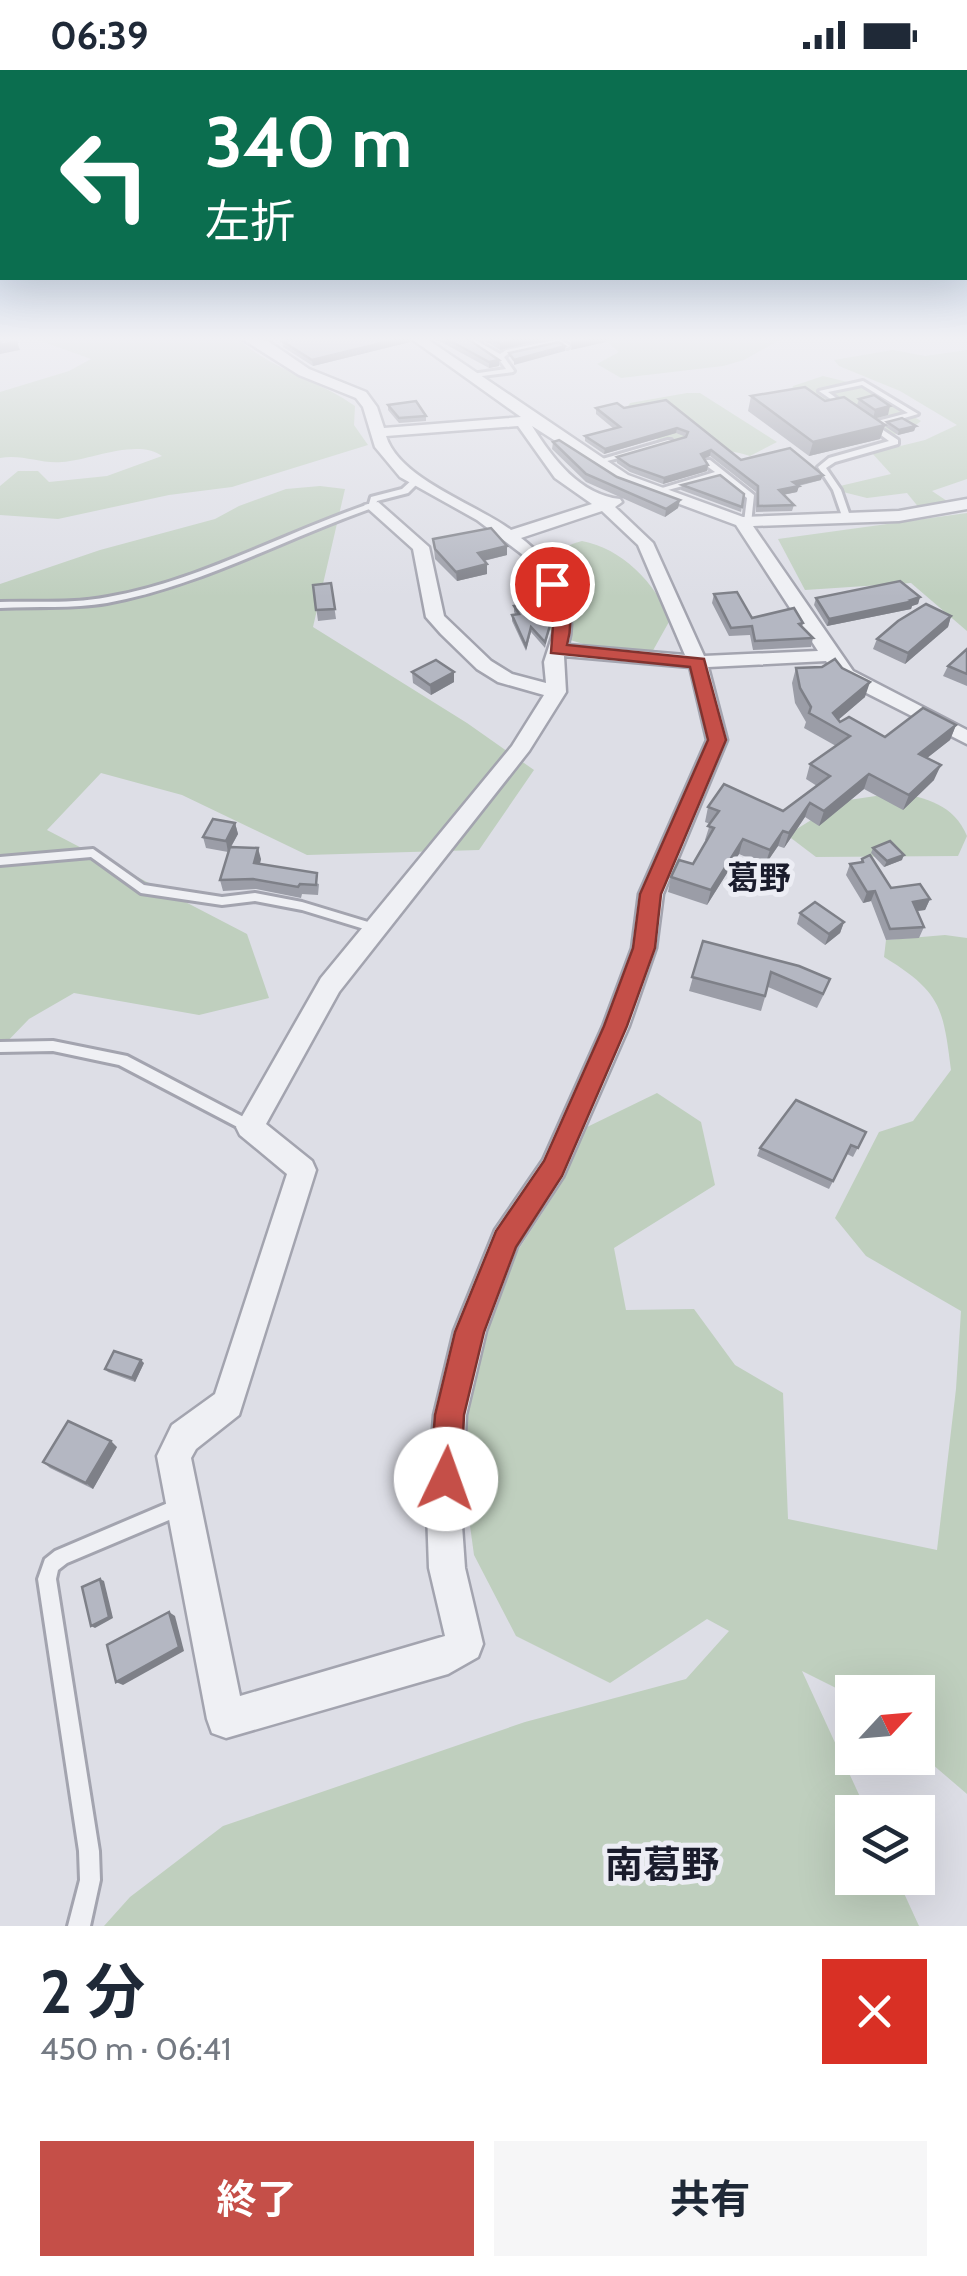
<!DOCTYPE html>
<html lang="ja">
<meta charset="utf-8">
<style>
:root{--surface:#fff;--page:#f6f6f7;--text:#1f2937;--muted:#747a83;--accent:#c54f48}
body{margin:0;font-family:Cabin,"Noto Sans JP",sans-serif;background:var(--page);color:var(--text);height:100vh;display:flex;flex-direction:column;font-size:38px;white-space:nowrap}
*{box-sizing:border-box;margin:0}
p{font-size:32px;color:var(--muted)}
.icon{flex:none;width:55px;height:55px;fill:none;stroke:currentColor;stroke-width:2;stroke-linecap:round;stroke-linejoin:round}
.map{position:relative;height:1856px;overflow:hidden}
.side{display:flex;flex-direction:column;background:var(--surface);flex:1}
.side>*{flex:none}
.hud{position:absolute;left:0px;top:0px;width:968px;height:210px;box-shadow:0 10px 40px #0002;background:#0b6e4f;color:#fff;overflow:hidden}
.needle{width:65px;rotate:64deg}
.buttons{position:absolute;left:835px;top:1605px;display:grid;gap:20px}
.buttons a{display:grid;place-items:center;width:100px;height:100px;border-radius:0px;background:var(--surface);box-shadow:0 10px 40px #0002;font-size:50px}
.pin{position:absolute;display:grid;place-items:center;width:85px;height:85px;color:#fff;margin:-42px;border:5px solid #fff;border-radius:50%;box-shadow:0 2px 10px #0007}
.me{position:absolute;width:110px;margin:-55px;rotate:3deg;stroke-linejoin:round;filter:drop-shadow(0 0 8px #0008)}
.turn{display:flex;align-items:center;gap:35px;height:210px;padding:0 40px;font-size:45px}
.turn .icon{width:130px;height:130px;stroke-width:2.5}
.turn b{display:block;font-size:70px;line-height:85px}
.round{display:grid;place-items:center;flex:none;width:105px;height:105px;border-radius:0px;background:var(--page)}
.headline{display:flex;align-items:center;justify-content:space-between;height:170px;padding:0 40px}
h1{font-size:60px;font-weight:700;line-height:75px}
.primary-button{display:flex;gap:20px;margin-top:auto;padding:20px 40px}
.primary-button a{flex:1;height:115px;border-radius:0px;background:var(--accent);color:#fff;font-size:40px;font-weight:700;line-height:115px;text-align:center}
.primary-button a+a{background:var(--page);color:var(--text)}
.status{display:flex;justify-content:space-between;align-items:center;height:70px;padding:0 50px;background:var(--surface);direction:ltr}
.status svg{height:28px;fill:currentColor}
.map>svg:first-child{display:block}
.green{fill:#bfcfbe}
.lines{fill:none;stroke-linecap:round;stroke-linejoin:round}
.lane-casing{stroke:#a3a4af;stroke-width:6}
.street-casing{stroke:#a3a4af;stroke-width:5}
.lane{fill:#eff0f4;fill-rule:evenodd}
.street{fill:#eff0f4;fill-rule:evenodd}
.wall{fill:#9b9da7}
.shaded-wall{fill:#7e8088}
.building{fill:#b4b7c2;stroke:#7e8088;stroke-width:2.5}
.route{fill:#c54f48;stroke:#80332f;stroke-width:2.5}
.labels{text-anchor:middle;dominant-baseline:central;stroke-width:10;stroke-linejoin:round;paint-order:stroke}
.neighbourhood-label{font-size:32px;font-weight:bold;fill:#1a1c2c;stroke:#ecedf4}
.near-neighbourhood-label{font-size:38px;font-weight:bold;fill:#1a1c2c;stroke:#ecedf4}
</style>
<div class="status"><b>06:39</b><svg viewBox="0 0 49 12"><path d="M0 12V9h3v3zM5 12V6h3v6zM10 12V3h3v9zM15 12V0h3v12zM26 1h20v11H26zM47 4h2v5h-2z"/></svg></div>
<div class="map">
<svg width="967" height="1856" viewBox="0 0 967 1856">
<rect width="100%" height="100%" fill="#dddee6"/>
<g class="green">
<path d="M30 267H236C271 300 317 309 355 336L354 355 368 375 232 417 169 425 58 449 0 445V416L18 401H38L49 412 107 406 162 386C137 368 91 390 62 392 40 394 23 384 0 388V322L69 301 91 289Z"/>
<polygon points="601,267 785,267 744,290 723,296 621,308 597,294 619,282"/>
<polygon points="893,280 925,286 967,280 967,409 932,421 950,433 920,439 907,423 867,428 843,422 840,416 891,404 872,383 925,370 957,355 900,321 839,296 834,290"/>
<path d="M823 306 860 315 921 351C879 386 829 353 790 327L793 316Z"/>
<path d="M687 323H700L777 372 750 386C720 375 681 384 655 368 644 361 634 349 625 341L630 333Z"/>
<polygon points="320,416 345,419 313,557 467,653 534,700 479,780 307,785 182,725 101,703 47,760 247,864 269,928 199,945 74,923 29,949 0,979 0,514 100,480 215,449 239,436 286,419"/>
<polygon points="967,443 967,561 911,513 805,520 778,469"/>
<path d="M582 471C621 478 656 513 670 550L651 584C623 581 547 576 538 544 534 531 540 517 544 506 550 486 563 476 582 471Z"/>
<path d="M896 723C926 727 954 735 967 766L958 786 816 787 787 765 842 731Z"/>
<path d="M945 865 967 868V1724L918 1682V1622H852V1626L802 1601 867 1742H852V1808H897L919 1856H104L130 1827 223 1756 525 1652 686 1609 729 1561 707 1549 610 1613 516 1566 474 1485 453 1330 491 1222 552 1128 585 1058 657 1023 701 1052 715 1115 614 1178 626 1240 694 1239 735 1295 783 1323 788 1449 937 1480 956 1319 961 1241 866 1186 835 1148 879 1062 913 1051 951 1000C943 937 941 922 884 887L886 870Z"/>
</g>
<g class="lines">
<defs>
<g id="lane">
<polygon points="462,267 470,267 500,284 506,280 560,269 570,276 567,278 559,273 508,284 504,287 514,301 513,302 474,307 471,305 472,304 506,299 498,288"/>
<polygon points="863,311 918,344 877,356 898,370 898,374 835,392 826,398 841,420 851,449 847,451 843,449 833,420 818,397 829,388 889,371 866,354 908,343 862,315 828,322 847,336 849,337 845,339 819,321"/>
<polygon points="668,370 671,370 671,374 596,394 592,392"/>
<polygon points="704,390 710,390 754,425 751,454 744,452 747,428 720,406 653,424 649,422 715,402 704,394"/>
<path d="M413 409 420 411 408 423 377 431 375 437C286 468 200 516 107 533 72 539 36 536 0 538V532C36 531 72 534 108 527 196 512 284 463 369 434L371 427 402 419Z"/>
<polygon points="93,779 144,815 222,827 255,823 302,832 378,855 380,858 374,862 302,840 255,831 222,835 141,823 91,787 0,795 0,787"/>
<polygon points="53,971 127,986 255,1053 257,1057 255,1061 250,1063 245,1061 119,995 53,981 0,982 0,972"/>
<polygon points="182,1427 188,1430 191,1436 188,1442 67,1493 58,1500 56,1509 99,1781 100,1810 90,1856 68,1856 80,1810 79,1781 38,1509 45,1489 55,1481"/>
</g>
<path id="street" d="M239 267 268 271 309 299 366 322 377 337 384 358 521 347 409 267H424L628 405 743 447 899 441 967 429V439L899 451 753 456 853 601 967 660V674L839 609 826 591 708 597 727 670 663 824 656 878 629 956 563 1107 517 1177 486 1261 466 1345 461 1441 465 1498 483 1574 478 1587 448 1604 226 1668 212 1663 207 1649 157 1386 172 1355 215 1324 287 1104 240 1065 236 1057 321 908 512 676 544 625 498 612 477 599 441 564 426 547 413 479 364 435 378 432 429 477 444 546 491 591 512 604 546 613 544 592 555 558 543 514 527 488 477 450 400 407 375 377 363 337 356 328 299 305ZM518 356 555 408 592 434 511 460C476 434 399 409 386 366ZM532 356 618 411 736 455 818 581 704 586 653 473 615 437 622 432 620 429C580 425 553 389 532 356ZM602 441 638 475 685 585 568 575C580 535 552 491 521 468ZM564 586 690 597 707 670 639 824 632 878 603 956 543 1090 495 1160 454 1261 434 1345 427 1441 429 1498 445 1566 240 1626 191 1388 196 1379 239 1345 316 1100 312 1091 266 1054 339 922 529 681 566 622Z"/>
</defs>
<use href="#lane" class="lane-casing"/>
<use href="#street" class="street-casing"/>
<use href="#lane" class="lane"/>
<use href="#street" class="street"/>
</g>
<g class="wall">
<polygon points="302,267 410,267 410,272 313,296 283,277 282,271"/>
<polygon points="432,267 465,267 499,290 499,296 489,298"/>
<polygon points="478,267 551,267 500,280"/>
<polygon points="751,326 825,331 857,335 859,329 888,345 875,348 885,355 880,369 809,386 748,341"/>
<polygon points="666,330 741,390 821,410 799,416 797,422 783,425 794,435 792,441 756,442 756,422 710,386 704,389 708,395 707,401 663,414 630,402 617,393 617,387 686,367 676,363 604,384 585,371 585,366 614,359 596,344 596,338 624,338"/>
<polygon points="388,335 426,346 426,351 399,353 388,340"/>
<polygon points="887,352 916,356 914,361 898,365 886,357"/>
<polygon points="553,372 617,407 680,430 678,438 665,447 586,412 552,379"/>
<polygon points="682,415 744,424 741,442 681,420"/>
<polygon points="433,469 507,485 484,491 487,494 487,504 457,511 435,489"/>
<polygon points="331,513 336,549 318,551 313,515"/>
<polygon points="714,524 752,548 803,553 802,557 813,568 811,577 753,580 750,565 729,566 712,533"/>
<polygon points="920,527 918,534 912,536 911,539 827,556 814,535 816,528"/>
<polygon points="514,536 551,552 545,578 531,562 526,581 512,551 512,545 516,545 514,542"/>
<polygon points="951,546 948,557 905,594 873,579 877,569"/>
<polygon points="967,579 967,616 943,606 948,596"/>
<polygon points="796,598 865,627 838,650 840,652 885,667 956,655 950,670 927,688 934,710 903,740 864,719 819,756 805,747 784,778 778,776 765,795 739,784 707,835 668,822 671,807 693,794 707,771 705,770 710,754 705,752 708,737 783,741 817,716 806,709 810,694 836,676 804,658 806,652 795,633 792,613"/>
<polygon points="412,602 454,612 431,625 413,613"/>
<polygon points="235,753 238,764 231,777 261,789 260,794 319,814 318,825 302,824 301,828 256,819 223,821 220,810 228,782 206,778 203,767"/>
<polygon points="873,778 902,790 884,797 871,783"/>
<polygon points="862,789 891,818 930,829 925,840 917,841 924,857 919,868 886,870 871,831 863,833 846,805 850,794 861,792"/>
<polygon points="800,843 844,852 840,863 825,875 797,854"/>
<polygon points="703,871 824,924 817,938 768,917 761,941 689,921"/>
<polygon points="866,1062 853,1087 847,1084 829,1119 757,1086 760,1078"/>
<polygon points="144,1293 135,1312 108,1302 105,1299"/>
<polygon points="117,1377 93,1419 50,1398 43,1392"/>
</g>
<g class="shaded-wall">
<polygon points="406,267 410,267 410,272 313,296 312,290"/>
<polygon points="526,267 551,267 500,280 500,274"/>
<polygon points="600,267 606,267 606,272 571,280 572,274"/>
<polygon points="17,272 20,280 0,284 0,275"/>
<polygon points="565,276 565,281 514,295 514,290"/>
<polygon points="499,290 499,296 489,298 489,292"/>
<polygon points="890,336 888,345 873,349 875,340"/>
<polygon points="885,355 880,369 809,386 813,372"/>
<polygon points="916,356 914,361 898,365 899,360"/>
<polygon points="677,358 676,363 604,384 605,379"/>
<polygon points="711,380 710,386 700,390 701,384"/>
<polygon points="708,395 707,401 663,414 664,408"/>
<polygon points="823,405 821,410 791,417 793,412"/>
<polygon points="799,416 797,422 777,426 779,420"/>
<polygon points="680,430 678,438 665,447 666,439"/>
<polygon points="507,476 507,485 478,492 478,483"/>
<polygon points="487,494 487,504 457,511 456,502"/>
<polygon points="920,527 918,534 912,536 911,539 827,556 829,549"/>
<polygon points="951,546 948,557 905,594 908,583"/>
<polygon points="454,602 454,612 431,625 430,615"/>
<polygon points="870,612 865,627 831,656 833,643"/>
<polygon points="956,655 950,670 913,699 919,684"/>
<polygon points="941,695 934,710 903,740 909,725"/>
<polygon points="869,704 864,719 819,756 824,741"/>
<polygon points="810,733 805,747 784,778 789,763"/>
<polygon points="235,753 238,764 228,782 226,771"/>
<polygon points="783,761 778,776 765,795 770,780"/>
<polygon points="743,769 739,784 707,835 711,820"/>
<polygon points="258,778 261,789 257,804 254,793"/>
<polygon points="904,785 902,790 884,797 887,791"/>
<polygon points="875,821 871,831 863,833 867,822"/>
<polygon points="930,829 925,840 908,842 913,832"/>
<polygon points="844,852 840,863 825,875 829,864"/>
<polygon points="141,1290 144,1293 135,1312 132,1308"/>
<polygon points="111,1371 117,1377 93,1419 86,1413"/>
<polygon points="100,1509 104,1511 113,1548 95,1558 91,1556"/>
<polygon points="169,1542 175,1546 184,1581 123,1615 116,1612"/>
</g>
<g class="building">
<polygon points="0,267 14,267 17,272 0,275"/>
<polygon points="302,267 406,267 312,290 282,271"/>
<polygon points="443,267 465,267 499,290 489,292"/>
<polygon points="489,267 526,267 500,274"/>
<polygon points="572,267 600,267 572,274"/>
<polygon points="559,272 565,276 514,290 509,283"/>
<polygon points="805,317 825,331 844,327 885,355 813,372 751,326"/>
<polygon points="874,325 890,336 875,340 859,329"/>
<polygon points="666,330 741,390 790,378 823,405 793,412 799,416 779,420 794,435 758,436 758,416 711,380 701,384 708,395 664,408 630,396 617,387 686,367 688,362 677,358 605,379 585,366 620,357 596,338 617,333 624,338"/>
<polygon points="416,331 426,346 399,348 388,335"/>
<polygon points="902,348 916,356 899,360 887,352"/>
<polygon points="559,370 617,407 680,430 666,439 586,404 553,372"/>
<polygon points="720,405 744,424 742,437 682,415"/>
<polygon points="491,458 507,476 478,483 487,494 456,502 435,479 433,469"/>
<polygon points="900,511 920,527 911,530 914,531 829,549 816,528"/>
<polygon points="331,513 335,539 316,540 313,515"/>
<polygon points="737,522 752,548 794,538 803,553 799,554 813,568 755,571 752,556 731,558 714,524"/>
<polygon points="540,532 548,539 551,552 545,572 531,557 526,576 512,545 519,544 514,536"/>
<polygon points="926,534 951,546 908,583 877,569 898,551"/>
<polygon points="967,579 967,604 948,596"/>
<polygon points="835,589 842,598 870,612 833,643 840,652 849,647 885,667 923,638 956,655 919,684 941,695 909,725 869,704 824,741 810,733 789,763 783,761 770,780 743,769 711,820 671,807 679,790 693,794 714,758 708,756 719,741 708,737 724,714 783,741 830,706 810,694 850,666 809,643 811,637 800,618 796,598 822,597"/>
<polygon points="436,590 454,602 430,615 412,602"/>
<polygon points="213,749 235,753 226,771 203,767"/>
<polygon points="890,771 904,785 887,791 873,778"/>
<polygon points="230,777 258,778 254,793 317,803 316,815 300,814 298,817 253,809 220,810"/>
<polygon points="870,785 891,818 920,814 930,829 913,832 924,857 890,859 875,821 867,822 850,794 863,792 862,789"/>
<polygon points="815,832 844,852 829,864 800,843"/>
<polygon points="703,871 799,896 830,909 823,924 771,902 765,926 692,907"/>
<polygon points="796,1030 866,1062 858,1078 851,1075 833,1111 760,1078"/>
<polygon points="114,1281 141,1290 132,1308 105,1299"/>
<polygon points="68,1351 111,1371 86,1413 43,1392"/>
<polygon points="100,1509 109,1547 91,1556 82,1517"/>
<polygon points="169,1542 179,1577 116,1612 107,1575"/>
</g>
<linearGradient id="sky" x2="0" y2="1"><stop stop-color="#88aeda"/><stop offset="0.51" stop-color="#f0f0f4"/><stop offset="1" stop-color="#f0f0f4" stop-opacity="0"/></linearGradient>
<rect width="967" height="527" fill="url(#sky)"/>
<path class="route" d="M552 510C572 521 573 554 567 575L704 589 726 670 661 824 655 878 627 956 562 1106 516 1177 484 1262 464 1345 461 1409 457 1420 446 1425 435 1420 430 1409 435 1345 455 1262 496 1161 544 1091 604 956 633 878 640 824 708 670 690 597 551 583 554 542 544 514Z"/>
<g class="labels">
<g class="neighbourhood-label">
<text x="759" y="807">葛野</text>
</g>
<g class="near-neighbourhood-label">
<text x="662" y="1794">南葛野</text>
</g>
</g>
</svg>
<div class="buttons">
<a><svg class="needle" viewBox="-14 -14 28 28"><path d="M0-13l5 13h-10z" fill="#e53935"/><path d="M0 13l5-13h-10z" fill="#747a83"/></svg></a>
<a><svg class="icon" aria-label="layers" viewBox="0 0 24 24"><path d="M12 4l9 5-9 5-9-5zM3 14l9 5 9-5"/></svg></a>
</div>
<div class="pin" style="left:552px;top:514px;background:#d93025"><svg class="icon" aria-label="arrive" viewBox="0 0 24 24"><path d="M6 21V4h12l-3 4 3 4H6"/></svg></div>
<svg class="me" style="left:446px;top:1409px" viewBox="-20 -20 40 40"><circle r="19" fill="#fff"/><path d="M0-13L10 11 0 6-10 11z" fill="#c54f48"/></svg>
<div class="hud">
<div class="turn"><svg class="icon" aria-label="left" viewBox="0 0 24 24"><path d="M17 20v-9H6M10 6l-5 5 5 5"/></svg><div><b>340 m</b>左折</div></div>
</div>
</div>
<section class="side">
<div class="headline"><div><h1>2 分</h1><p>450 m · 06:41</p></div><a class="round" style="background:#d93025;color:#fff"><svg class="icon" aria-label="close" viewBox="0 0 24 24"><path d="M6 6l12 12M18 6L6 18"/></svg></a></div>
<div class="primary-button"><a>終了</a><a>共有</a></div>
</section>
